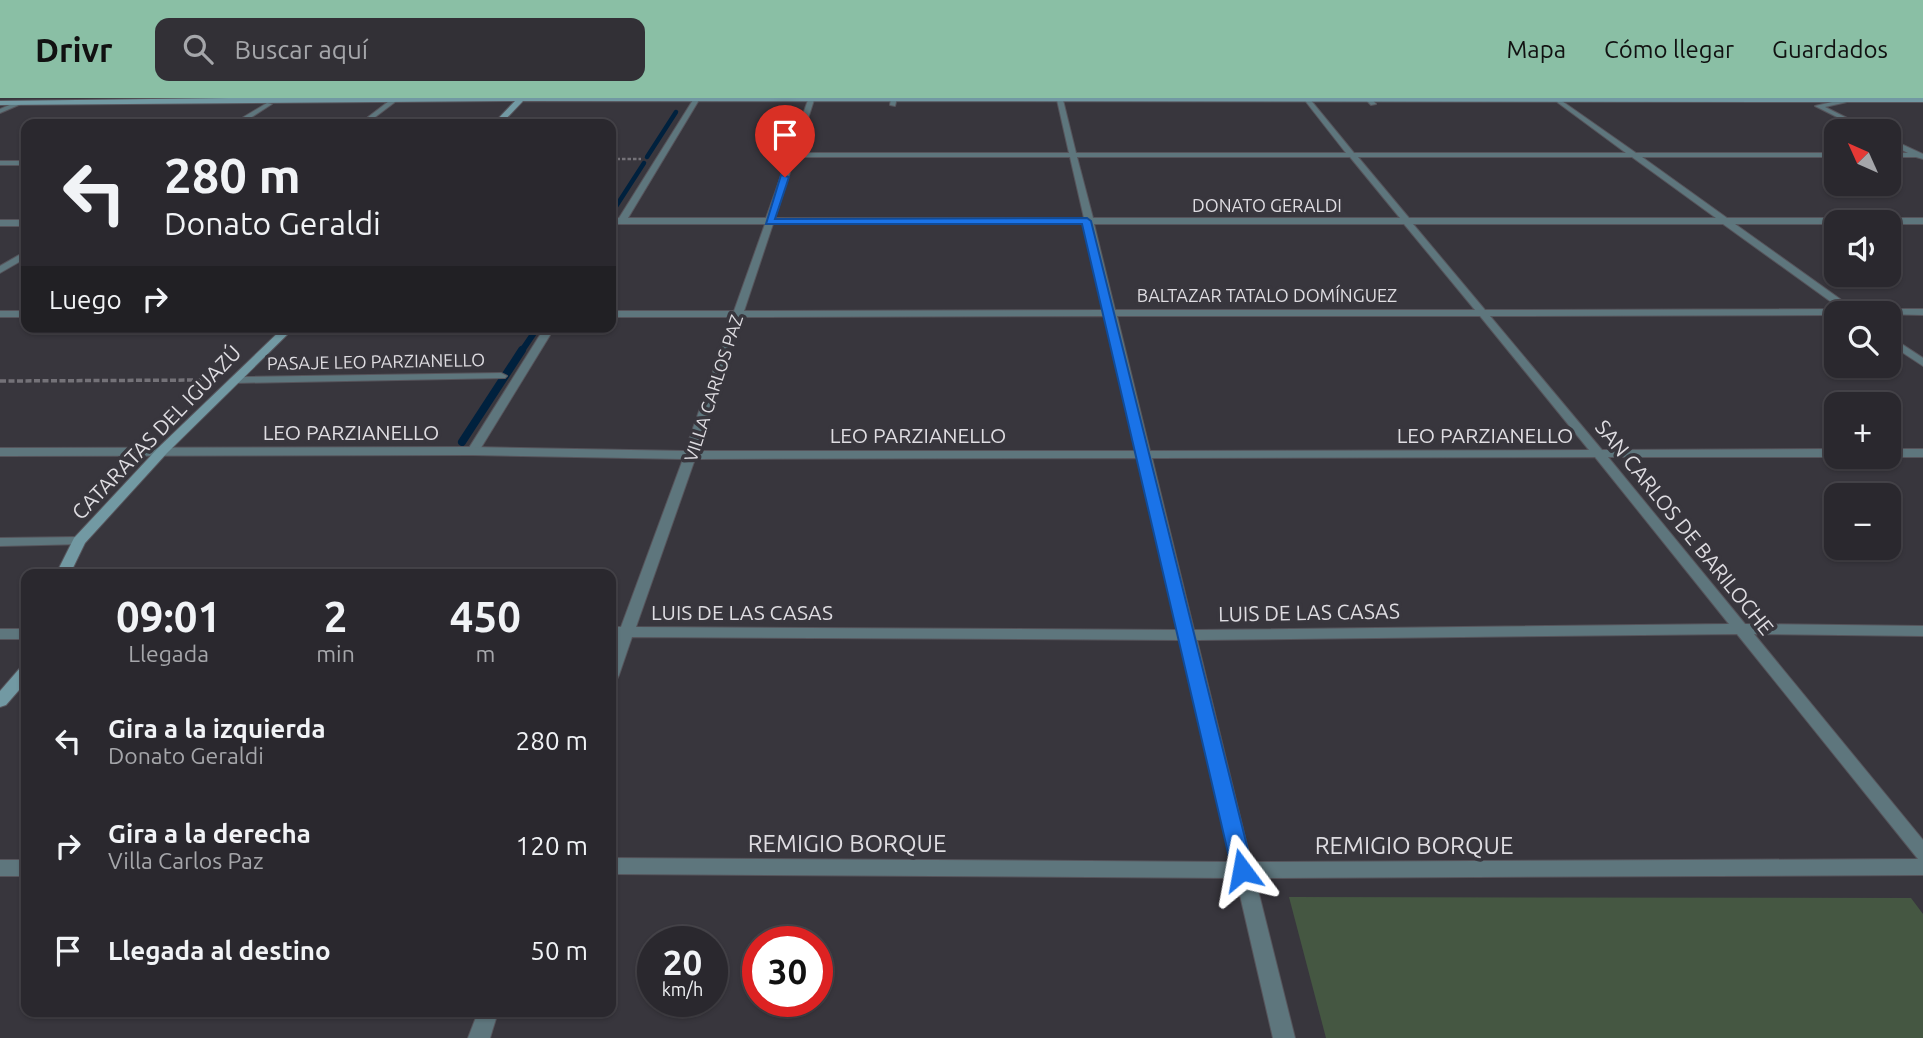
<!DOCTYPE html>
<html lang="es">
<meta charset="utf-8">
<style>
:root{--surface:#2a282e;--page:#323036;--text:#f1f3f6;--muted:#a5a6aa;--line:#46444a;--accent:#8abfa5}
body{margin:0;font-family:Ubuntu,sans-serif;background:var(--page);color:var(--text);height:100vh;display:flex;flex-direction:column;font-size:26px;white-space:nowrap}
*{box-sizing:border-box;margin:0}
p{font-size:23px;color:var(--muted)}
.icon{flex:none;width:38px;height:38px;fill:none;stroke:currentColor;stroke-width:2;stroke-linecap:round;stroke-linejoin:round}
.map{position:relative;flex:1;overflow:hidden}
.details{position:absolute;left:21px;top:471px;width:595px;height:448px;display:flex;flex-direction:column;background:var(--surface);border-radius:14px;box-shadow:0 2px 5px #0004,0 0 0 2px var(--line)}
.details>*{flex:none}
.top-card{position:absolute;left:21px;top:21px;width:595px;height:214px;border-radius:14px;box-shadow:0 2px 5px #0004,0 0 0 2px var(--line);background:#2a282e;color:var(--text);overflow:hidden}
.needle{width:46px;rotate:315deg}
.fabs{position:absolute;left:1824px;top:21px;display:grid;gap:14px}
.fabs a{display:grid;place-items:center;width:77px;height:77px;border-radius:14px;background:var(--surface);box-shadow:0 2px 5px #0004,0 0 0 2px var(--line);font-size:35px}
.speed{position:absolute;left:637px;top:828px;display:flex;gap:14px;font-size:35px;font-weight:700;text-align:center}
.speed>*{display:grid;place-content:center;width:91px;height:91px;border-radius:50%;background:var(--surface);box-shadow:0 2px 5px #0004,0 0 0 2px var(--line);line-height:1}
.speed small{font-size:18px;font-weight:400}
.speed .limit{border:10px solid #d22;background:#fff;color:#111}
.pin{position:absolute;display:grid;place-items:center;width:60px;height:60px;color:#fff;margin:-72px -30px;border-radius:50% 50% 50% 0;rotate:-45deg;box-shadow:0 0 7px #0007}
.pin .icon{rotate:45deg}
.me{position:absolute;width:77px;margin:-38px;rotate:347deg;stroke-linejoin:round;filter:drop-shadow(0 0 5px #0008)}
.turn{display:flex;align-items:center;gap:24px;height:147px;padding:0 28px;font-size:32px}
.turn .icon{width:91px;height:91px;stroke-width:2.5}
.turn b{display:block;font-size:49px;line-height:60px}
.then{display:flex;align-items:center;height:66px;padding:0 28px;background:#0003;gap:14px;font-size:26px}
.eta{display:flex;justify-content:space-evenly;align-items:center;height:119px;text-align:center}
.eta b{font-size:42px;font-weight:700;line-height:49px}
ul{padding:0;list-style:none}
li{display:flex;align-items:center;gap:21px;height:105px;padding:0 28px}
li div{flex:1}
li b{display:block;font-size:26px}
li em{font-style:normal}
header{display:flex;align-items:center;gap:42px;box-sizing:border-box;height:98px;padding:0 35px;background:var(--accent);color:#111}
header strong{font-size:33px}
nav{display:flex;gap:38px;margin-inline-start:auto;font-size:24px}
.search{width:490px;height:63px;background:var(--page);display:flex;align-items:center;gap:18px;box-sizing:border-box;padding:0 24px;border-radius:14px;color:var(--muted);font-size:26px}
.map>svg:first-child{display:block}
.green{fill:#455742}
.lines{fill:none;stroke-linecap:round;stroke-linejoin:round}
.stream-far2{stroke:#00213e;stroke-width:4.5}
.stream-far1{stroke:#00213e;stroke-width:6}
.stream{stroke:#00213e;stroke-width:8}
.lane-casing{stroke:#56545b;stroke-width:2}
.street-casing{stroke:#56545b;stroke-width:2}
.secondary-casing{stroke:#56545b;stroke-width:2}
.path-far1{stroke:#747278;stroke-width:2.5;stroke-dasharray:3.5 2;stroke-linecap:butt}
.path{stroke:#747278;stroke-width:3.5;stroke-dasharray:6 2.5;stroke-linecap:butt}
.lane{fill:#5e767d;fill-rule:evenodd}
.street{fill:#5e767d;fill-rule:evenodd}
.secondary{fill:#7299a3;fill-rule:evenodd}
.route{fill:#1a73e8;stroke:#114b97;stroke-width:2}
.labels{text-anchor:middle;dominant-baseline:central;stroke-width:7;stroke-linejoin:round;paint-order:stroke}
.far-street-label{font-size:18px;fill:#dedce1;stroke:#38363d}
.street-label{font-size:21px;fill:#dedce1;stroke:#38363d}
.near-street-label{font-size:24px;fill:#dedce1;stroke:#38363d}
</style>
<header>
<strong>Drivr</strong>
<div class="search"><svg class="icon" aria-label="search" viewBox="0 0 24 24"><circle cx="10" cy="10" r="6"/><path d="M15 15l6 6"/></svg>Buscar aquí</div>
<nav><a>Mapa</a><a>Cómo llegar</a><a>Guardados</a></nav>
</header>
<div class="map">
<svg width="1923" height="940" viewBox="0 0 1923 940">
<rect width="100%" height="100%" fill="#38363d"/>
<polygon class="green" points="1289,799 1911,800 1923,816 1923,940 1326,940"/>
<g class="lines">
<g class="stream-far2">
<polyline points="647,59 676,14"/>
<polyline points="613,113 644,65"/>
</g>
<g class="stream-far1">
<polyline points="612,115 614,111"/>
<polyline points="521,254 538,229"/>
</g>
<polyline class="stream" points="462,344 522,252"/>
<defs>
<polygon id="lane" points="545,229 555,229 479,353 473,357 469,356 467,353"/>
<g id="street">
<polygon points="393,0 399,1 366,26 359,26"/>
<path d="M696 0 699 2 628 120H766L808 2 811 0 814 2 797 55H1069L1057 2 1060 0 1063 2 1076 55H1346L1303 0H1309L1354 55H1626L1557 4 1559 1 1636 55H1836V59H1642L1727 120H1923V126H1735L1854 211H1923V217L1836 215V217L1490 218 1602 352 1836 351V359H1608L1745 526 1923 528V538L1754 536 1923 742V777L1255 780 1295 940H1273L1236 780 611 776V760L1233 764 1181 542 632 539 619 577 617 581 611 583V556L617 539H611V529H621L683 361 473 357 0 358V350L473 349 685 353 732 219H611V213H734L765 126H611V120H619L693 2ZM795 59H1070L1084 120H775ZM1077 59H1350L1400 120H1093ZM1358 59H1632L1716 120H1409ZM773 126H1085L1105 212 744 213ZM1094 126H1404L1475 212H1115ZM1413 126H1723L1841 211 1485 212ZM1107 218 1138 353H697L742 219ZM1117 218H1480L1589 352 1150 353ZM1595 359 1729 526 1194 532 1152 360ZM1139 360 1179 532 636 529 695 361ZM1737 536 1918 761 1251 764 1197 542Z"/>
<polygon points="891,0 897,0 895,8 890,7"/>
<polygon points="1364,0 1371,0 1376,6 1371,7"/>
<polygon points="1845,1 1847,4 1825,9 1873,33 1865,33 1815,8"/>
<polygon points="19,3 21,6 0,15 0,11"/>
<polygon points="267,5 272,6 241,26 232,26"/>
<polygon points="1888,40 1923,56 1923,61 1916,59 1888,59 1888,55 1908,55 1888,45"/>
<rect x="0" y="63" width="26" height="4"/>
<rect x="0" y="122" width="26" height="6"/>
<polygon points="26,153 26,160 0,175 0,168"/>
<rect x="0" y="213" width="26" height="6"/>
<polygon points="1888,237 1923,260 1923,268 1888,245"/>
<polygon points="501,275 507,278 505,280 235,285 229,282 235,279"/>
<rect x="1888" y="351" width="35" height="8"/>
<polygon points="79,439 86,443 84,446 0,448 0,440"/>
<rect x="0" y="531" width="26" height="10"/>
<rect x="0" y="762" width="26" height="16"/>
<polygon points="478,914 498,914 490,940 468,940"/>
</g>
<g id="secondary">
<polygon points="228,0 1923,0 1923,4 523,3 501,26 493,26 515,3 0,7 0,3"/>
<polygon points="284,229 295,229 167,355 85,445 70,476 56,476 74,440 159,349"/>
<polygon points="26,568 26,584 6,607 0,609 0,593 20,570"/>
</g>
</defs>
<use href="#lane" class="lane-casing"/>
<use href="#street" class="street-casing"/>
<use href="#secondary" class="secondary-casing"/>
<polyline class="path-far1" points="611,61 641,61"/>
<polyline class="path" points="0,283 209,282"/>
<use href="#lane" class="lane"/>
<use href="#street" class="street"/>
<use href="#secondary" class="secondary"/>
</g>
<polygon class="route" points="781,77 789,79 775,121 1087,120 1091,123 1253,772 1250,778 1242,781 1235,778 1232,772 1082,126 766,126"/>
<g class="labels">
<g class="far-street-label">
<text x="1267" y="107">DONATO GERALDI</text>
<text x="1267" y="197">BALTAZAR TATALO DOMÍNGUEZ</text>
<text transform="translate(376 263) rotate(-1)">PASAJE LEO PARZIANELLO</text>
<text transform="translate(713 290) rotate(-72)">VILLA CARLOS PAZ</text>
</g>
<g class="street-label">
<text transform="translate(156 334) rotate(-46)">CATARATAS DEL IGUAZÚ</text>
<text x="351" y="334">LEO PARZIANELLO</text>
<text x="918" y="337">LEO PARZIANELLO</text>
<text x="1485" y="337">LEO PARZIANELLO</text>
<text transform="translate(1685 429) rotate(51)">SAN CARLOS DE BARILOCHE</text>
<text x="742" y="514">LUIS DE LAS CASAS</text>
<text transform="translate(1309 514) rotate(-1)">LUIS DE LAS CASAS</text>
</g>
<g class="near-street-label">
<text x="847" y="745">REMIGIO BORQUE</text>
<text x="1414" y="747">REMIGIO BORQUE</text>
</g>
</g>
</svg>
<div class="fabs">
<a><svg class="needle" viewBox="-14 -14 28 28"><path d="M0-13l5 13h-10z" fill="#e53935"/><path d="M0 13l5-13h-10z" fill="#a5a6aa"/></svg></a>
<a><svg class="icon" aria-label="sound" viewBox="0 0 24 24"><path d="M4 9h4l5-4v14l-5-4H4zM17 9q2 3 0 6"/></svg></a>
<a><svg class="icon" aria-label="search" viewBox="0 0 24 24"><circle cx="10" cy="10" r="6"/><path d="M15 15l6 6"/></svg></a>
<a>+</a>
<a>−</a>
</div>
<div class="speed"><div>20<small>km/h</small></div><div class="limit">30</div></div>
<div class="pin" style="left:785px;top:79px;background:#d93025"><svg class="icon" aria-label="arrive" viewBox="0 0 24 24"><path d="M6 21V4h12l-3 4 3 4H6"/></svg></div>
<svg class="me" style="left:1242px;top:772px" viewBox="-20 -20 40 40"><path d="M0-17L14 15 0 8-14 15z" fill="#1a73e8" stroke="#fff" stroke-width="4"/></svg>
<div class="top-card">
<div class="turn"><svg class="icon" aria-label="left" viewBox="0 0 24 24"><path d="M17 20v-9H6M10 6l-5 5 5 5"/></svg><div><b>280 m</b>Donato Geraldi</div></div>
<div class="then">Luego<svg class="icon" aria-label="right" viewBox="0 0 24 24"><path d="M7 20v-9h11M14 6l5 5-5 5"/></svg></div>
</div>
<section class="details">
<div class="eta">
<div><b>09:01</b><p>Llegada</p></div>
<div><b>2</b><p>min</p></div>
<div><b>450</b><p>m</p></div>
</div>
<ul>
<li><svg class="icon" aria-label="left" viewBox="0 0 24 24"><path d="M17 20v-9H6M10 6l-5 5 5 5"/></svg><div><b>Gira a la izquierda</b><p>Donato Geraldi</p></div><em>280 m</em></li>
<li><svg class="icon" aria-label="right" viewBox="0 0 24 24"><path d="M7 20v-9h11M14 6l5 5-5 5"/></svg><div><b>Gira a la derecha</b><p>Villa Carlos Paz</p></div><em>120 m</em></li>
<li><svg class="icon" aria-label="arrive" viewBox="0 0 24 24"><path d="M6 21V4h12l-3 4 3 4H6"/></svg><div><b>Llegada al destino</b></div><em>50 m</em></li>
</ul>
</section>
</div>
